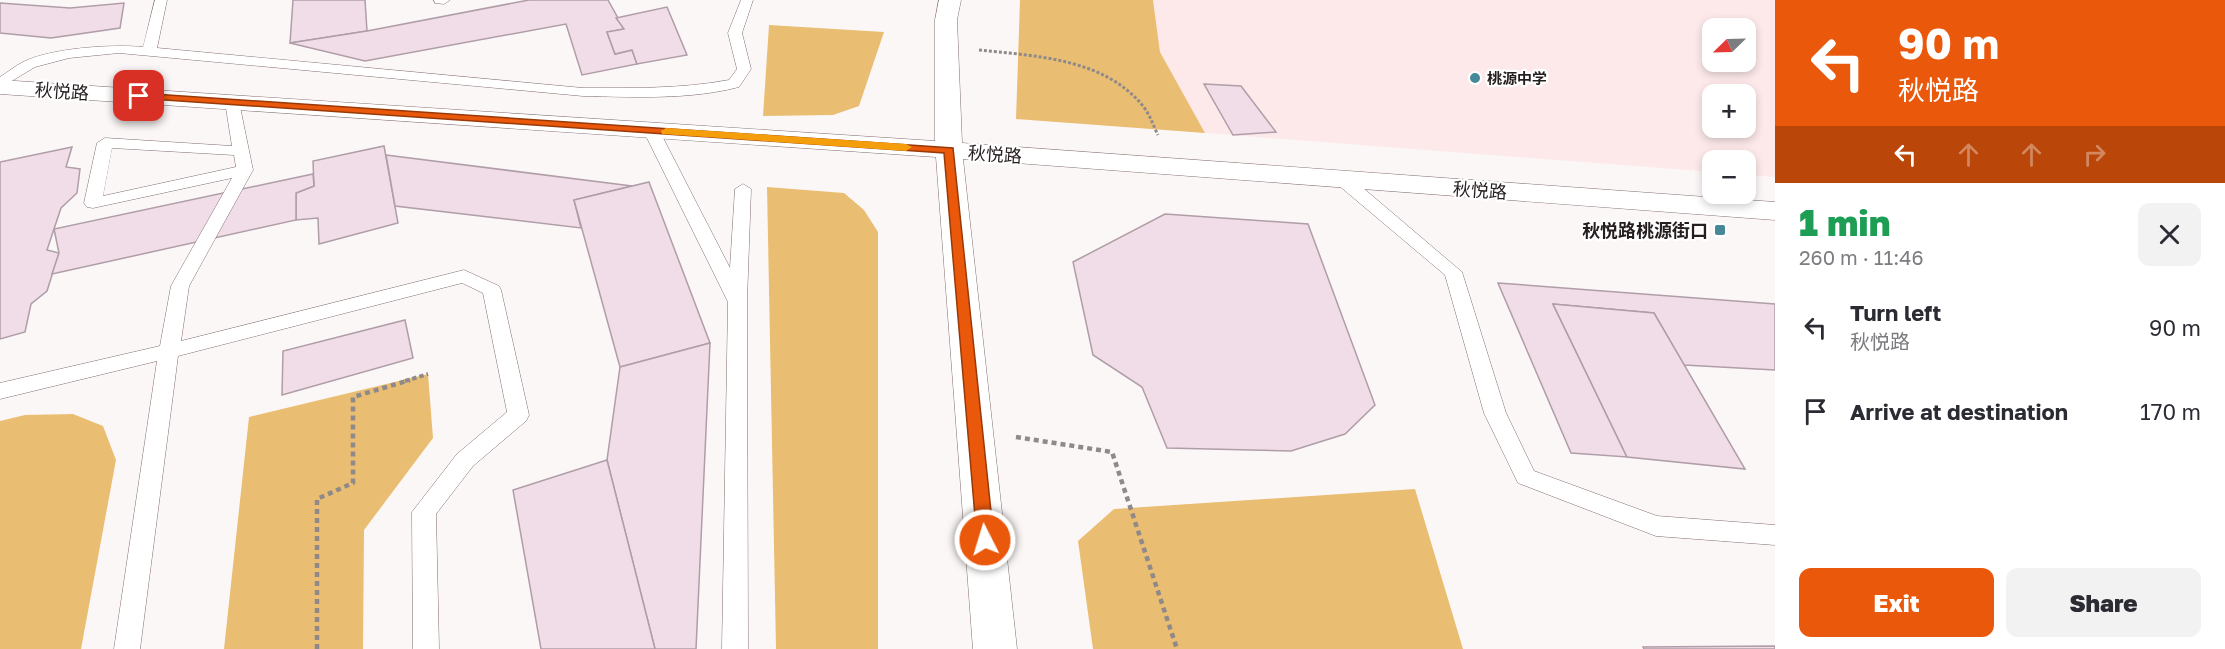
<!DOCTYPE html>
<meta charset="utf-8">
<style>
:root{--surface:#fff;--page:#f2f2f3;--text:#2b2b33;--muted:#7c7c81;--accent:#ea580c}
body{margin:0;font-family:"Golos Text","Noto Sans SC",sans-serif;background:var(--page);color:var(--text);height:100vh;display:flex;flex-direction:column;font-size:22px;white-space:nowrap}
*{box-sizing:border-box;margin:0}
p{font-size:20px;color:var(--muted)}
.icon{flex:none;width:33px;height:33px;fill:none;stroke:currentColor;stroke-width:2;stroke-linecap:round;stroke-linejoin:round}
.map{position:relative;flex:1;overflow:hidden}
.sheet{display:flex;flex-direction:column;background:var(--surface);width:450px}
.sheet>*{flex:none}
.guide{background:#ea580c;color:#fff;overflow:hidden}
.needle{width:39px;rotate:247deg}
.fabs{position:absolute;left:1702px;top:18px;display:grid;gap:12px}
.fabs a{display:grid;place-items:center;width:54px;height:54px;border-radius:12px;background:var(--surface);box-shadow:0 3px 9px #0003;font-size:30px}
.pin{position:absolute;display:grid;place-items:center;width:51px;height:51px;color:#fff;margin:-26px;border-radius:12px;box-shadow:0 3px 9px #0006}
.me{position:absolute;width:66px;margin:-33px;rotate:355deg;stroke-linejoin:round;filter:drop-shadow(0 0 4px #0008)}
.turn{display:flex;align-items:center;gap:21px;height:126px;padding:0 24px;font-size:27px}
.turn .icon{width:78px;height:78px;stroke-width:2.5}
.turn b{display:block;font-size:42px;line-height:51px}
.lanes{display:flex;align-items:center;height:57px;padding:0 24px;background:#0003;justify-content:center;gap:30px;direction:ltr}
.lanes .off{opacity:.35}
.round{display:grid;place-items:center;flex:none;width:63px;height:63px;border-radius:12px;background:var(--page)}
.head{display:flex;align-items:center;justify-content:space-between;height:102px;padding:0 24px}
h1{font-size:36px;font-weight:800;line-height:45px;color:#1e9e55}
.button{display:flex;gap:12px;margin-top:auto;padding:12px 24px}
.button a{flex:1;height:69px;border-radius:12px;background:var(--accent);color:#fff;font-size:24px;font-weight:800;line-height:69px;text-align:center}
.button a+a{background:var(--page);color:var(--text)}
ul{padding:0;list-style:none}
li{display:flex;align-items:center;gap:18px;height:84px;padding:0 24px}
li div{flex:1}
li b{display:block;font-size:22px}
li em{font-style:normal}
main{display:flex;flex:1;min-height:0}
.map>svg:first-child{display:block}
.built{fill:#fde9ea;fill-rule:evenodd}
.green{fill:#eabe72}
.building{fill:#f0dde8;stroke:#af9da7;stroke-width:1.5}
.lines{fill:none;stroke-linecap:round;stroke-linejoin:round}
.lane-casing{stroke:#826e6f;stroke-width:1}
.secondary-casing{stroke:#826e6f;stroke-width:1}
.path-far2{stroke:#908989;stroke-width:3;stroke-dasharray:3 2;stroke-linecap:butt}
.path-far1{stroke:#908989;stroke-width:4;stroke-dasharray:4.5 3;stroke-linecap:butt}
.path{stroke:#908989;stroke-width:4.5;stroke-dasharray:5 4;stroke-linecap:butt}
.lane{fill:#fff;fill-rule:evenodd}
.secondary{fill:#fff;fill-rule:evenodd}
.route{fill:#ea580c;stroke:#983908;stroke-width:1.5}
.slow{fill:#f59e0b}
.poi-dot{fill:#458998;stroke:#fff;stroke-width:2}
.labels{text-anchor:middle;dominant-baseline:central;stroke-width:4.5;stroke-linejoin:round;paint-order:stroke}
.far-poi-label{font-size:15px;font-weight:bold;fill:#261e1e;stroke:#fff;text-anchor:start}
.street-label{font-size:18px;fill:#261e1e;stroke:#fff}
.poi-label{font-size:18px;font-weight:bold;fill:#261e1e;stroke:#fff;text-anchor:end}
</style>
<main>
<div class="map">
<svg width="1775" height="649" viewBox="0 0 1775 649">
<rect width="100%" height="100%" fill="#fcf7f7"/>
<path class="built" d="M1153 0H1775V177L1746 175V160H1713V172L1205 133 1160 52ZM1713 28H1746V62H1713ZM1713 94H1746V128H1713Z"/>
<g class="green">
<polygon points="1020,0 1153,0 1160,52 1205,133 1016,119"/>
<polygon points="769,25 884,32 859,106 833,115 763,116"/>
<polygon points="767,187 844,193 864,210 878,232 878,649 776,649"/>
<polygon points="428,374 433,438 364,530 363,649 224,649 249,417"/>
<polygon points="73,414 103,426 116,460 81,649 0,649 0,421 25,415"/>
<polygon points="1415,489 1463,649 1093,649 1078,541 1114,509"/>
</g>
<g class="building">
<polygon points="293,0 365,0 367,31 290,43"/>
<polygon points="529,0 608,0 624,29 607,32 615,54 632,50 637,64 582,75 566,24 365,61 290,43 367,31"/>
<polygon points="0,3 70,8 124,3 120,28 51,38 0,33"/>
<polygon points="667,7 687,55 637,64 632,50 615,54 607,32 624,29 616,18"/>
<polygon points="1204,84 1241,86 1276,132 1233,135"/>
<polygon points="384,146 398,223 319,244 318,218 296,220 296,193 314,186 313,161"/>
<polygon points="72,147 66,167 80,169 77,193 61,208 47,250 59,253 47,291 31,304 25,332 0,339 0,162"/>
<polygon points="386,155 632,186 574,200 581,228 395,206"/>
<polygon points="313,174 314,186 296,193 296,220 52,274 59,253 54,229"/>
<polygon points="649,182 710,343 620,367 574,200"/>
<polygon points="1165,214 1308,224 1375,405 1345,434 1291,451 1167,448 1142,387 1093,355 1073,262"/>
<polygon points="1498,283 1775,304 1775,370 1684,365 1654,313 1553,304 1627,457 1571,453"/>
<polygon points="1553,304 1654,313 1745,469 1627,457"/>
<polygon points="405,320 413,358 282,395 283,351"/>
<polygon points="710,343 696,649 655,649 607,460 620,367"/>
<polygon points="607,460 655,649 541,649 513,490"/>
<polygon points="1775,646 1775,649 1644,649 1643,647"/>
</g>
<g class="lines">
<defs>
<g id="lane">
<path d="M155 0H167L157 48 583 88C632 88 681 89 729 80L737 69 728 33 741 0H753L742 33 751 69 739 87C689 100 635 97 583 96L119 53 69 58 35 67 0 88V77C8 72 15 66 23 62 51 48 112 44 143 47Z"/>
<polygon points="434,0 450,0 444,4 435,3"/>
<path d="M232 98 239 102 253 170 189 286 181 341 464 270 499 286 501 290 529 415 526 421 473 466 436 514 439 649H413L412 512 457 454 507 412 483 293 462 283 178 356 140 649H114L157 361 0 399V383L160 346 171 286 232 178 93 208 87 207 84 203 97 143 105 138 232 146 225 102ZM112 148 234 155 236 167 103 196Z"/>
<polygon points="651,125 659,130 730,268 735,189 743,184 751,189 747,300 748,649 722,649 728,302 643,130"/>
<polygon points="1343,175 1349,176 1462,272 1506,413 1534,471 1657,516 1775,525 1775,545 1656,536 1518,483 1484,413 1445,275 1337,184 1335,180 1337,176"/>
</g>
<polygon id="secondary" points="939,0 961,0 957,20 962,143 1775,202 1775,220 963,159 1017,649 973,649 936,157 0,94 0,80 935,141 935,20"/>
</defs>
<use href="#lane" class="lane-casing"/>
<use href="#secondary" class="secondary-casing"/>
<path class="path-far2" d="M979 50C1035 56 1104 58 1143 106 1150 115 1153 125 1158 135"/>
<polyline class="path-far1" points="405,381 428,374"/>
<g class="path">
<polyline points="1016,437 1112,452 1177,649"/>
<polyline points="317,649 317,499 353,483 353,397 410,380"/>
</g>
<use href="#lane" class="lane"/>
<use href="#secondary" class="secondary"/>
</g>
<polygon class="route" points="139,93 953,148 994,540 991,545 985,547 979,545 977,540 944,153 136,98 134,96"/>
<polygon class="slow" points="666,128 906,144 912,147 906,151 662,134 661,131"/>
<g class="poi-dot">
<circle cx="1475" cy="78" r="6"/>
<rect x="1714" y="224" width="12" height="12" rx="3"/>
</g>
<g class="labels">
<g class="far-poi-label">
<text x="1487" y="78">桃源中学</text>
</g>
<g class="street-label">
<text transform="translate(62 91) rotate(4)">秋悦路</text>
<text transform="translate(995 154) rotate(4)">秋悦路</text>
<text transform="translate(1480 190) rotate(4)">秋悦路</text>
</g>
<g class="poi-label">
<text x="1708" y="230">秋悦路桃源街口</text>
</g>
</g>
</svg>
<div class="fabs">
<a><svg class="needle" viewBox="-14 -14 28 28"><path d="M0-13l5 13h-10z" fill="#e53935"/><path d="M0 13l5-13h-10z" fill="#7c7c81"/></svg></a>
<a>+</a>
<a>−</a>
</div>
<div class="pin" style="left:139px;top:96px;background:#d93025"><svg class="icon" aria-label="arrive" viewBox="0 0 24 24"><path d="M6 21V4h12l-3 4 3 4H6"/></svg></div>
<svg class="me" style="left:985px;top:540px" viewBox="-20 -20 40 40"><circle r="17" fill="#ea580c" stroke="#fff" stroke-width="3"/><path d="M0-11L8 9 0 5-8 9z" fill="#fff"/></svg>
</div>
<section class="sheet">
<div class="guide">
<div class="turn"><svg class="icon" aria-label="left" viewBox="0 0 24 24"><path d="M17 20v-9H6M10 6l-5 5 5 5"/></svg><div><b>90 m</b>秋悦路</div></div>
<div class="lanes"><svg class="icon" aria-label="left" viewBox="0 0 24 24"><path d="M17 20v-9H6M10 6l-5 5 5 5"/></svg><svg class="icon off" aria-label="ahead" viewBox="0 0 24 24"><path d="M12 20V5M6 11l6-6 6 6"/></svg><svg class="icon off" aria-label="ahead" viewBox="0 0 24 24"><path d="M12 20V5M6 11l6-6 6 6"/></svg><svg class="icon off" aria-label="right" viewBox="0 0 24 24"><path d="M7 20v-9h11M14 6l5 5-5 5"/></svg></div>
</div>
<div class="head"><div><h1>1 min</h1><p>260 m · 11:46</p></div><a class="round"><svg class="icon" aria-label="close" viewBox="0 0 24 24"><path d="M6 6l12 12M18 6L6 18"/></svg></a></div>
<ul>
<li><svg class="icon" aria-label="left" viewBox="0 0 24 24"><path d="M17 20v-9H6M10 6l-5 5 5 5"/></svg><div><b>Turn left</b><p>秋悦路</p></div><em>90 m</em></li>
<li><svg class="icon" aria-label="arrive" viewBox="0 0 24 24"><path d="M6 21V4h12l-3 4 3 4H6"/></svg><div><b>Arrive at destination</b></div><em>170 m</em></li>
</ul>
<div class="button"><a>Exit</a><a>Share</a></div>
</section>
</main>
